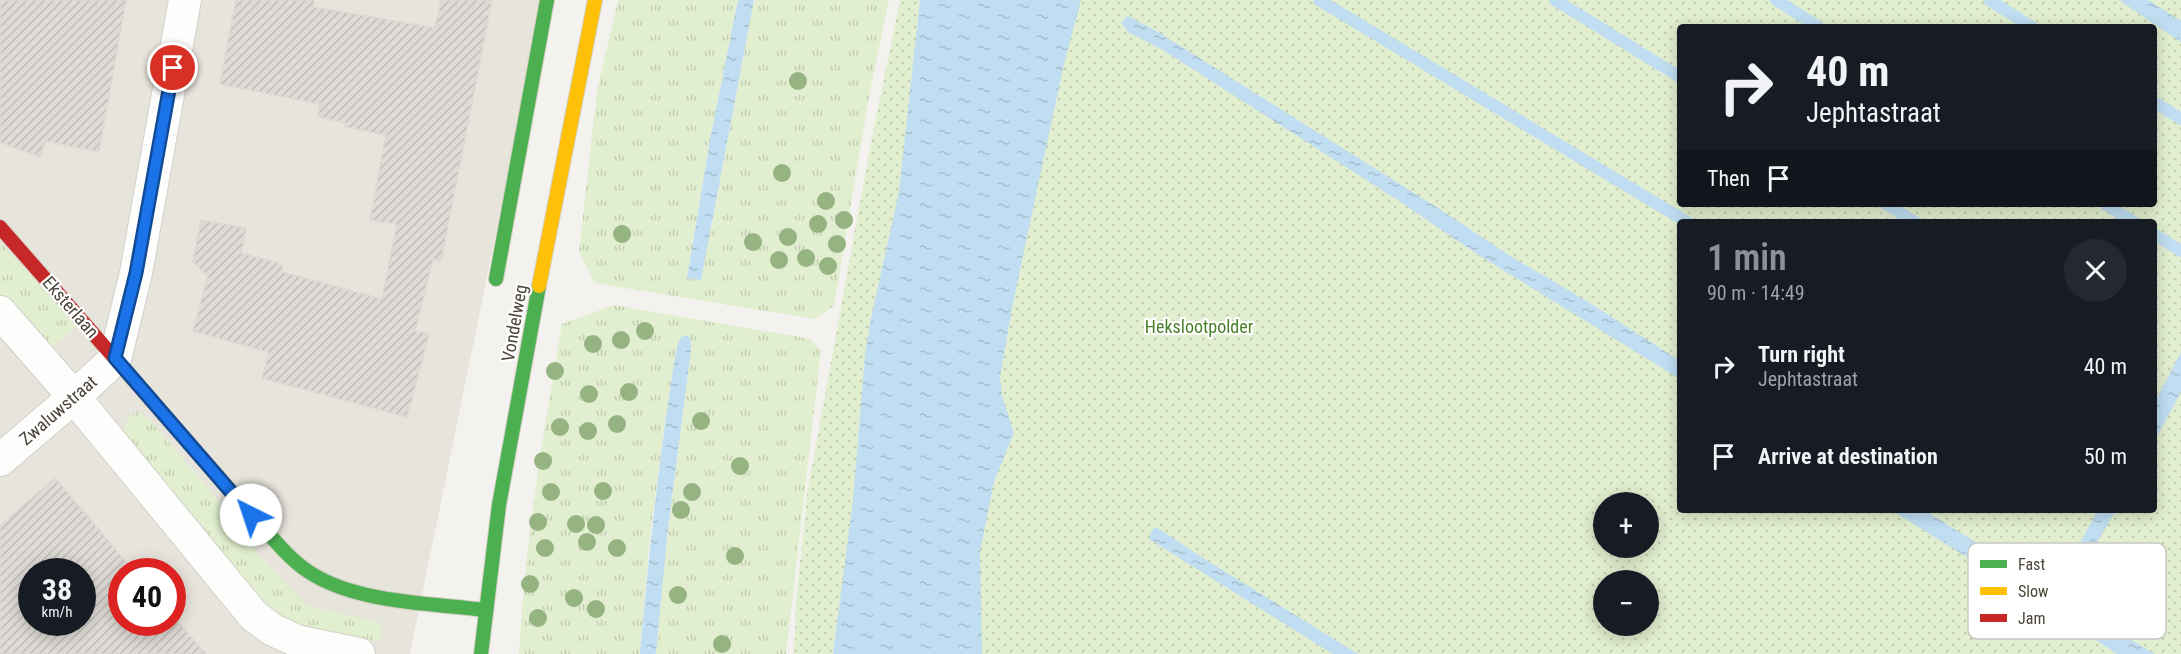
<!DOCTYPE html>
<meta charset="utf-8">
<style>
:root{--surface:#171b24;--page:#242831;--text:#f1f3f6;--muted:#9ea1a6;--accent:#8c9099}
body{margin:0;font-family:"Roboto Condensed",sans-serif;background:var(--page);color:var(--text);height:100vh;display:flex;flex-direction:column;font-size:22px;white-space:nowrap}
*{box-sizing:border-box;margin:0}
p{font-size:20px;color:var(--muted)}
.icon{flex:none;width:33px;height:33px;fill:none;stroke:currentColor;stroke-width:2;stroke-linecap:round;stroke-linejoin:round}
.map{position:relative;flex:1;overflow:hidden}
.side{position:absolute;left:1677px;top:219px;width:480px;height:294px;display:flex;flex-direction:column;background:var(--surface);border-radius:6px;box-shadow:0 3px 15px #0003}
.side>*{flex:none}
.banner{position:absolute;left:1677px;top:24px;width:480px;height:183px;border-radius:6px;box-shadow:0 3px 15px #0003;background:#171b24;color:var(--text);overflow:hidden}
.buttons{position:absolute;left:1593px;top:492px;display:grid;gap:12px}
.buttons a{display:grid;place-items:center;width:66px;height:66px;border-radius:50%;background:var(--surface);box-shadow:0 3px 15px #0003;font-size:30px}
.speed{position:absolute;left:18px;top:558px;display:flex;gap:12px;font-size:30px;font-weight:700;text-align:center}
.speed>*{display:grid;place-content:center;width:78px;height:78px;border-radius:50%;background:var(--surface);box-shadow:0 3px 15px #0003;line-height:1}
.speed small{font-size:15px;font-weight:400}
.speed .limit{border:9px solid #d22;background:#fff;color:#111}
.pin{position:absolute;display:grid;place-items:center;width:51px;height:51px;color:#fff;margin:-26px;border:3px solid #fff;border-radius:50%;box-shadow:0 2px 6px #0007}
.me{position:absolute;width:66px;margin:-33px;rotate:319deg;stroke-linejoin:round;filter:drop-shadow(0 0 4px #0008)}
.turn{display:flex;align-items:center;gap:21px;height:126px;padding:0 30px;font-size:27px}
.turn .icon{width:78px;height:78px;stroke-width:2.5}
.turn b{display:block;font-size:42px;line-height:51px}
.then{display:flex;align-items:center;height:57px;padding:0 30px;background:#0003;gap:12px;font-size:22px}
.round{display:grid;place-items:center;flex:none;width:63px;height:63px;border-radius:32px;background:var(--page)}
.headline{display:flex;align-items:center;justify-content:space-between;height:102px;padding:0 30px}
h1{font-size:36px;font-weight:600;line-height:45px;color:var(--accent)}
ul{padding:0;list-style:none}
li{display:flex;align-items:center;gap:18px;height:90px;padding:0 30px}
li div{flex:1}
li b{display:block;font-size:22px}
li em{font-style:normal}
.map>svg:first-child{display:block}
.residential{fill:#e7e4dc;fill-rule:evenodd}
.grass{fill:url(#grass-tufts)}
.park{fill:url(#park-dots);fill-rule:evenodd}
.water{fill:url(#water-ripples)}
.lines{fill:none;stroke-linecap:round;stroke-linejoin:round}
.stream{stroke:#c0ddf1;stroke-width:12}
.building{fill:url(#building-hatch);stroke:#dcd9d4;stroke-width:1.5;fill-rule:evenodd}
.street-casing{stroke:#d2d0cb;stroke-width:34}
.fast-casing{stroke:#d3cfc5;stroke-width:16}
.slow-casing{stroke:#d3cfc5;stroke-width:16}
.jam-casing{stroke:#d3cfc5;stroke-width:16}
.street{stroke:#fdfdfc;stroke-width:32}
.fast{stroke:#4caf50;stroke-width:14}
.slow{stroke:#ffc107;stroke-width:14}
.jam{stroke:#c62828;stroke-width:14}
.tree{fill:#96b382}
.route-casing{stroke:#114b97;stroke-width:15}
.route{stroke:#1a73e8;stroke-width:10}
.labels{text-anchor:middle;dominant-baseline:central;stroke-width:4.5;stroke-linejoin:round;paint-order:stroke}
.street-label{font-size:18px;fill:#4b4439;stroke:#fff}
.park-label{font-size:18px;fill:#4a7f2a;stroke:#fff}
.key{fill:#fff;stroke:#c9c7c4;stroke-width:1.5}
.key-label{font-size:16px;fill:#4b4439}
</style>
<div class="map">
<svg width="2181" height="654" viewBox="0 0 2181 654">
<defs>
<pattern id="grass-tufts" width="24" height="20" patternUnits="userSpaceOnUse" patternTransform="scale(1.5)"><rect width="24" height="20" fill="#e1eecf"/><path d="M3 7l-1-3M5 7V3M7 7l1-3M15 17l-1-3M17 17v-4M19 17l1-3" fill="none" stroke="#c3cdb2"/></pattern>
<pattern id="park-dots" width="8" height="8" patternUnits="userSpaceOnUse" patternTransform="scale(1.5)"><rect width="8" height="8" fill="#e1eecf"/><path d="M2 2h.1M6 6h.1" fill="none" stroke="#c3cdb2" stroke-width="1.8" stroke-linecap="round"/></pattern>
<pattern id="water-ripples" width="26" height="14" patternUnits="userSpaceOnUse" patternTransform="scale(1.5)"><rect width="26" height="14" fill="#c0ddf1"/><path d="M2 4q2-2 4 0t4 0M15 11q2-2 4 0t4 0" fill="none" stroke="#a6bfcf"/></pattern>
<pattern id="building-hatch" width="6" height="6" patternUnits="userSpaceOnUse" patternTransform="scale(1.5)"><rect width="6" height="6" fill="#dedbd6"/><path d="M-1 1l2-2M0 6l6-6M5 7l2-2" fill="none" stroke="#c0bdb8"/></pattern>
</defs>
<rect width="100%" height="100%" fill="#f4f2ee"/>
<path class="residential" d="M0 0H553L504 193 410 654H0ZM32 572H82V622H32ZM122 572H172V622H122Z"/>
<g class="grass">
<polygon points="618,0 738,0 711,134 687,277 701,280 754,0 889,0 870,91 834,306 815,319 594,283 579,251 597,91"/>
<polygon points="0,242 77,326 46,352 0,300"/>
<path d="M614 305 811 339 821 351 786 654H656L668 528 691 350 666 414 649 546 640 654H519C525 543 543 433 562 324Z"/>
<polygon points="138,411 150,420 222,505 257,553 308,606 379,622 382,627 381,638 373,641 303,630 260,603 123,433 128,417"/>
</g>
<path class="park" d="M900 0H2181V654H794L796 605 807 494 872 137ZM1680 27H2154V204H1680ZM1680 222H2154V510H1680ZM1604 502H1648V548H1604ZM1604 580H1648V626H1604Z"/>
<g class="water">
<polygon points="738,0 754,0 701,280 687,278 711,134"/>
<polygon points="920,0 1081,0 1064,64 1038,185 1012,308 1000,377 1002,396 1014,433 994,482 980,552 982,654 833,654 853,500 865,355 871,318 899,192"/>
<polygon points="2119,0 2148,0 2181,21 2181,42"/>
<polygon points="1128,16 1158,32 1441,210 1512,257 1585,300 1680,361 1680,379 1477,254 1396,199 1163,50 1128,32 1121,22"/>
<path d="M686 335 690 338 691 350 668 528 656 654H640C649 551 660 448 677 346L681 337Z"/>
<polygon points="2181,352 2181,392 2154,442 2154,404"/>
<path d="M1891 510H1924L2041 583 2050 586 2058 584 2098 510H2116C2109 523 2068 589 2071 599 2071 599 2076 606 2076 607L2155 654H2117L2033 598Z"/>
<polygon points="1156,527 1200,556 1358,654 1333,654 1149,539 1152,530"/>
</g>
<g class="lines">
<g class="stream">
<polyline points="1319,0 1687,222"/>
<polyline points="1555,0 1680,77"/>
<polyline points="1776,0 1819,27"/>
<polyline points="1989,0 2032,27"/>
<polyline points="2154,102 2181,119"/>
<polyline points="1886,204 1915,222"/>
<polyline points="2105,204 2134,222"/>
<polyline points="2154,234 2181,251"/>
</g>
</g>
<g class="building">
<polygon points="0,0 126,0 99,152 45,141 40,157 0,142"/>
<polygon points="236,0 314,0 313,7 435,28 441,0 492,0 441,261 433,259 415,331 429,334 407,417 262,378 269,352 193,331 208,276 193,262 201,220 246,228 241,253 282,264 282,272 382,299 397,224 370,220 386,135 345,127 346,123 318,117 320,104 220,84"/>
<path d="M55 478 135 572H122V622H172V615L206 654H0V526ZM32 572H82V622H32Z"/>
</g>
<g class="lines">
<defs>
<g id="street">
<polyline points="0,312 74,397 254,616 273,630 300,642 359,654"/>
<polyline points="0,460 74,397 115,359 136,273 185,0"/>
</g>
<g id="fast">
<polyline points="496,279 547,0"/>
<path d="M256 520C273 538 288 558 309 572 356 603 430 603 485 610"/>
<polyline points="481,654 499,505 539,286"/>
</g>
<polyline id="slow" points="539,286 595,0"/>
<polyline id="jam" points="0,227 256,520"/>
</defs>
<use href="#street" class="street-casing"/>
<use href="#fast" class="fast-casing"/>
<use href="#slow" class="slow-casing"/>
<use href="#jam" class="jam-casing"/>
<use href="#street" class="street"/>
<use href="#fast" class="fast"/>
<use href="#slow" class="slow"/>
<use href="#jam" class="jam"/>
</g>
<g class="tree">
<circle cx="798" cy="81" r="9"/>
<circle cx="782" cy="173" r="9"/>
<circle cx="826" cy="201" r="9"/>
<circle cx="844" cy="220" r="9"/>
<circle cx="818" cy="224" r="9"/>
<circle cx="622" cy="234" r="9"/>
<circle cx="788" cy="237" r="9"/>
<circle cx="753" cy="242" r="9"/>
<circle cx="837" cy="244" r="9"/>
<circle cx="806" cy="258" r="9"/>
<circle cx="779" cy="260" r="9"/>
<circle cx="828" cy="266" r="9"/>
<circle cx="645" cy="331" r="9"/>
<circle cx="621" cy="340" r="9"/>
<circle cx="593" cy="344" r="9"/>
<circle cx="555" cy="371" r="9"/>
<circle cx="629" cy="392" r="9"/>
<circle cx="589" cy="394" r="9"/>
<circle cx="701" cy="421" r="9"/>
<circle cx="617" cy="424" r="9"/>
<circle cx="560" cy="427" r="9"/>
<circle cx="588" cy="431" r="9"/>
<circle cx="543" cy="461" r="9"/>
<circle cx="740" cy="466" r="9"/>
<circle cx="603" cy="491" r="9"/>
<circle cx="551" cy="492" r="9"/>
<circle cx="692" cy="492" r="9"/>
<circle cx="681" cy="510" r="9"/>
<circle cx="538" cy="522" r="9"/>
<circle cx="576" cy="524" r="9"/>
<circle cx="596" cy="525" r="9"/>
<circle cx="587" cy="542" r="9"/>
<circle cx="545" cy="548" r="9"/>
<circle cx="617" cy="548" r="9"/>
<circle cx="735" cy="556" r="9"/>
<circle cx="530" cy="584" r="9"/>
<circle cx="678" cy="595" r="9"/>
<circle cx="574" cy="598" r="9"/>
<circle cx="596" cy="609" r="9"/>
<circle cx="538" cy="618" r="9"/>
<circle cx="722" cy="644" r="9"/>
</g>
<g class="lines">
<defs>
<polyline id="route" points="173,68 136,273 115,358 251,515"/>
</defs>
<use href="#route" class="route-casing"/>
<use href="#route" class="route"/>
</g>
<g class="labels">
<g class="street-label">
<text transform="translate(71 307) rotate(49)">Eksterlaan</text>
<text transform="translate(514 323) rotate(-80)">Vondelweg</text>
<text transform="translate(58 410) rotate(-41)">Zwaluwstraat</text>
</g>
<g class="park-label">
<text x="1199" y="326">Hekslootpolder</text>
</g>
</g>
<rect x="1968" y="543" width="198" height="96" rx="9" class="key"/>
<rect x="1980" y="560" width="27" height="8" fill="#4caf50"/>
<rect x="1980" y="587" width="27" height="8" fill="#ffc107"/>
<rect x="1980" y="614" width="27" height="8" fill="#c62828"/>
<g class="key-label">
<text x="2018" y="570">Fast</text>
<text x="2018" y="597">Slow</text>
<text x="2018" y="624">Jam</text>
</g>
</svg>
<div class="buttons">
<a>+</a>
<a>−</a>
</div>
<div class="speed"><div>38<small>km/h</small></div><div class="limit">40</div></div>
<div class="pin" style="left:173px;top:68px;background:#d93025"><svg class="icon" aria-label="arrive" viewBox="0 0 24 24"><path d="M6 21V4h12l-3 4 3 4H6"/></svg></div>
<svg class="me" style="left:251px;top:515px" viewBox="-20 -20 40 40"><circle r="19" fill="#fff"/><path d="M0-13L10 11 0 6-10 11z" fill="#1a73e8"/></svg>
<div class="banner">
<div class="turn"><svg class="icon" aria-label="right" viewBox="0 0 24 24"><path d="M7 20v-9h11M14 6l5 5-5 5"/></svg><div><b>40 m</b>Jephtastraat</div></div>
<div class="then">Then<svg class="icon" aria-label="arrive" viewBox="0 0 24 24"><path d="M6 21V4h12l-3 4 3 4H6"/></svg></div>
</div>
<section class="side">
<div class="headline"><div><h1>1 min</h1><p>90 m · 14:49</p></div><a class="round"><svg class="icon" aria-label="close" viewBox="0 0 24 24"><path d="M6 6l12 12M18 6L6 18"/></svg></a></div>
<ul>
<li><svg class="icon" aria-label="right" viewBox="0 0 24 24"><path d="M7 20v-9h11M14 6l5 5-5 5"/></svg><div><b>Turn right</b><p>Jephtastraat</p></div><em>40 m</em></li>
<li><svg class="icon" aria-label="arrive" viewBox="0 0 24 24"><path d="M6 21V4h12l-3 4 3 4H6"/></svg><div><b>Arrive at destination</b></div><em>50 m</em></li>
</ul>
</section>
</div>
